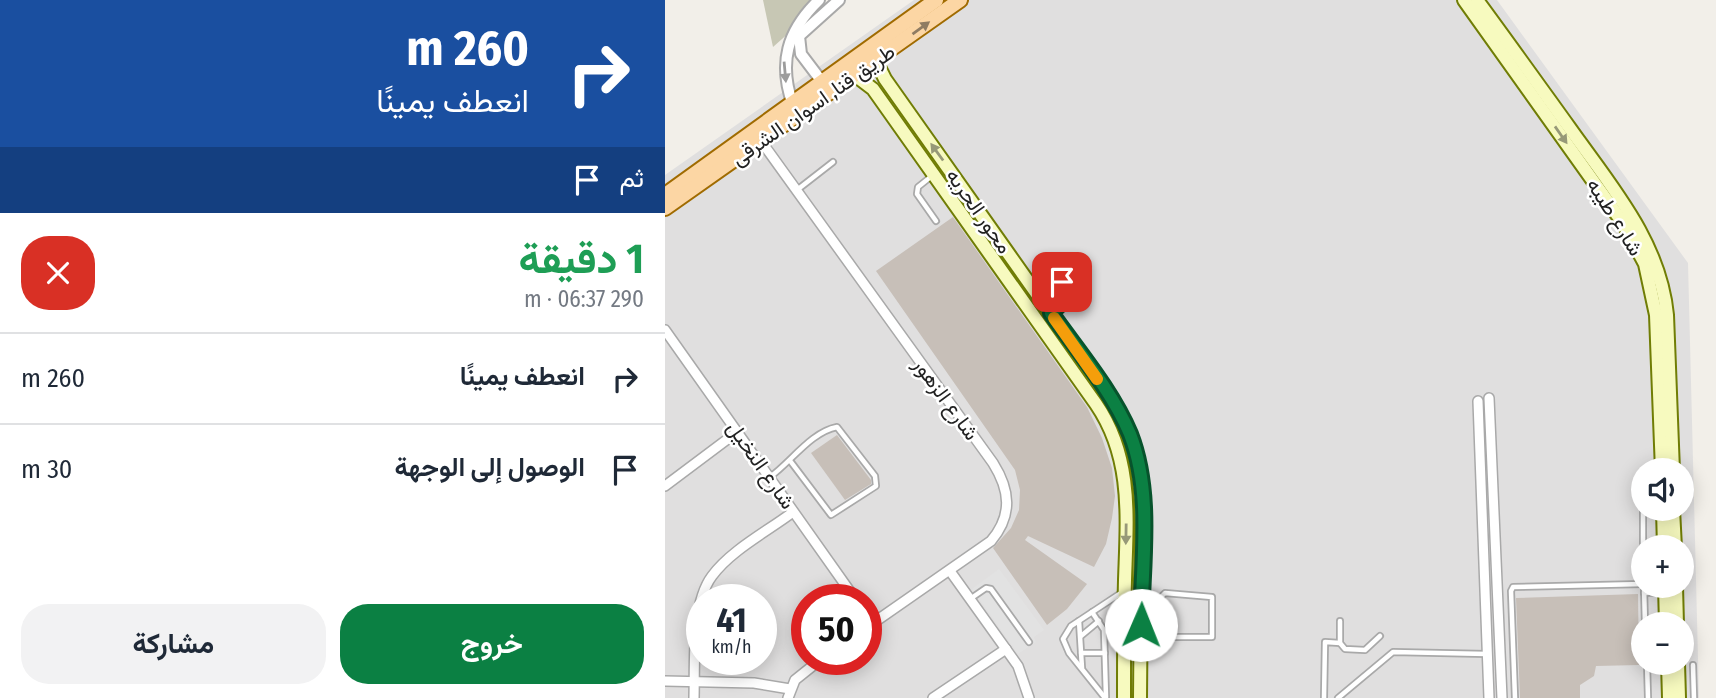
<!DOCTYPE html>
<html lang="ar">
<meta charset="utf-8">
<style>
:root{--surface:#fff;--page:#f2f2f3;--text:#1f2937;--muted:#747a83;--line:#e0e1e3;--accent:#0b8043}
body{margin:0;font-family:"Fira Sans Condensed",Vazirmatn,sans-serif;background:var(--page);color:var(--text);direction:rtl;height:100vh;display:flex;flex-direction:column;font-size:26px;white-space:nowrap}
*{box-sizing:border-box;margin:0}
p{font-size:23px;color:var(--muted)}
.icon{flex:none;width:38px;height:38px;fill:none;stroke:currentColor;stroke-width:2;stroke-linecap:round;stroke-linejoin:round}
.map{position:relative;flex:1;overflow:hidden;direction:ltr}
.side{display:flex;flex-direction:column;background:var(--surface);width:665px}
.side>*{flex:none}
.hud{background:#1a4fa0;color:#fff;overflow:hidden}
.tools{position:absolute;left:966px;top:458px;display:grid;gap:14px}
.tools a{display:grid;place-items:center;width:63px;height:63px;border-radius:50%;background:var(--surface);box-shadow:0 4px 18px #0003;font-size:35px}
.speed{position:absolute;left:21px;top:584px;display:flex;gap:14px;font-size:35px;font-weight:700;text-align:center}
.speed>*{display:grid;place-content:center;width:91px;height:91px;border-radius:50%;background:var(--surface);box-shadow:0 4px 18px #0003;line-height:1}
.speed small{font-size:18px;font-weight:400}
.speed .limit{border:10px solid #d22;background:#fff;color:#111}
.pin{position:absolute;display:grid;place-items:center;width:60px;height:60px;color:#fff;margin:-30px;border-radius:14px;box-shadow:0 4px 10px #0006}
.me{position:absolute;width:77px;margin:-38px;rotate:1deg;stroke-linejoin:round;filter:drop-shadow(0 0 5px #0008)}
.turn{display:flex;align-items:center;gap:24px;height:147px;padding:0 21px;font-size:32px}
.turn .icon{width:91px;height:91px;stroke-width:2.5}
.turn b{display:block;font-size:49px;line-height:60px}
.then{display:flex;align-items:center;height:66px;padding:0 21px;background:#0003;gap:14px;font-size:26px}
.round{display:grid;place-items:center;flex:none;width:74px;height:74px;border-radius:28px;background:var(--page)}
.head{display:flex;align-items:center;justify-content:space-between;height:119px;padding:0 21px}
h1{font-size:42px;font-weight:700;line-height:52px;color:#1e9e55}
.action{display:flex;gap:14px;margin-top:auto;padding:14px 21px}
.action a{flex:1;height:80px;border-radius:28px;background:var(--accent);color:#fff;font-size:28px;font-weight:700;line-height:80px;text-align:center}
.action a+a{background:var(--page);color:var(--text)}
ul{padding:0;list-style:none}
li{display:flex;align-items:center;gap:21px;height:91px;padding:0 21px;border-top:2px solid var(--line)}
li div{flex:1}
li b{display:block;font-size:26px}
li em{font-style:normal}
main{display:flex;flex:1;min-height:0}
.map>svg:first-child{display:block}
.residential{fill:#e0dfdf;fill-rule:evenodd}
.construction{fill:#c7c7b4}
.parking{fill:#e2e2e2}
.building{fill:#c7bfb8}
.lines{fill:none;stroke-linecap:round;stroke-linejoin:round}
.service-casing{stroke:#a9a9a9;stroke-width:8}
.minor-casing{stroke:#a9a9a9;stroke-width:12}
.tertiary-casing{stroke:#a9a9a9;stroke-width:14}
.secondary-casing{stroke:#707d05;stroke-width:16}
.primary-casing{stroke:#a06b00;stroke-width:18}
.service{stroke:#fff;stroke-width:4.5}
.minor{stroke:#fff;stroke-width:9}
.tertiary{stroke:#fff;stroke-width:10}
.secondary{stroke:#f7fabf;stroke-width:12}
.primary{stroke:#fcd6a4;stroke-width:14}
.oneway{fill:#8f7c63}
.oneway2{fill:#9c9c9c}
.oneway3{fill:#979978}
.route-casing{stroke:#07532c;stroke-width:18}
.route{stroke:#0b8043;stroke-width:12}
.slow{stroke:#f59e0b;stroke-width:12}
.labels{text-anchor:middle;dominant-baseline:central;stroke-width:5;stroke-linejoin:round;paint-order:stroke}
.street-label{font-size:21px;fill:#222;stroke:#fff}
</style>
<main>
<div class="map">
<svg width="1051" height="698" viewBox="0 0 1051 698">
<rect width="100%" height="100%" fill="#f2efe9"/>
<path class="residential" d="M249 0H832L1023 263 1034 698H0V175ZM978 471H1017V509H978ZM978 548H1017V586H978ZM37 600H96V660H37ZM142 600H201V660H142ZM978 625H1017V663H978Z"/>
<polygon class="construction" points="98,0 161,0 108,47"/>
<polygon class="parking" points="334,569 379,630 369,637 371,642 353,654 307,589"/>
<g class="building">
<polygon points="288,217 422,407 437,438 447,468 450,496 447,518 441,544 429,567 363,536 360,540 422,584 402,609 382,625 328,548 346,528 354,510 355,490 350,470 211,271"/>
<polygon points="172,435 206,480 206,484 180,500 146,453"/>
<polygon points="973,594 974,665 931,666 929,676 915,685 915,698 855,698 851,598"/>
</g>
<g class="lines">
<defs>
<g id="service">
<polyline points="268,175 253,187 252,194 271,221"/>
<polyline points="132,190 168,162"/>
<polyline points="367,287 385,278 398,282 402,294 386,313"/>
<path d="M105 477C126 462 146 432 172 427L210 476 211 486 166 515 126 462"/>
<polyline points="978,493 978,565"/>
<polyline points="979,586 980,625"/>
<polygon points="500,593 547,597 547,637 497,637 496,597"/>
<polyline points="979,593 1000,592"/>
<polyline points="305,599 321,588 326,589 364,642"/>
<polyline points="427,612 439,630 441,697"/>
<polyline points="414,621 417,668"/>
<polyline points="675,621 675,643 680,649 700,650 715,636"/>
<polyline points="477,627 495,627"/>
<polyline points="416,636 434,621"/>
<polyline points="416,653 440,653"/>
<polyline points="982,663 983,698"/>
<polyline points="1028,665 1029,698"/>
<polyline points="440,698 404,653 398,639 406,626 456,593"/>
<polyline points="659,698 660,642 675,643"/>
<polyline points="673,698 728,652 822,654"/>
<polyline points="850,698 846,591 848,587 978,584"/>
</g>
<g id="minor">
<path d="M96 141 328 463C345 490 348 515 326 541L201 628"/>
<polyline points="0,330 191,600"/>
<polyline points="824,398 837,698"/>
<polyline points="813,401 824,698"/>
<polyline points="0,486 72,432"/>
<polyline points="285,571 353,666 364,698"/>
<polyline points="0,681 89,683 125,689"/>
<path d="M29 698C30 663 26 604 47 576 66 550 103 531 128 512"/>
<polyline points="123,698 130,680 155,660"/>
<polyline points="268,698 341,649"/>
</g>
<g id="tertiary">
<polyline points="158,83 136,54 134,36 174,0"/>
<path d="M128 105C113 63 122 31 154 0"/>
</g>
<g id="secondary">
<polyline points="799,0 958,223 980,264 991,315 997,471"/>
<path d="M812 0C843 42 873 84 904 127 945 185 995 241 1002 315L1008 471"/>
<path d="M212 50 214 67 220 79 444 396C481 453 478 513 476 579 476 618 475 658 475 698"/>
<path d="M183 70 208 89 431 404C468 458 462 518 460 580 459 619 459 659 459 698"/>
<polyline points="998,509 999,548"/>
<polyline points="1008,509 1010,548"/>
<polyline points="1000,586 1001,625"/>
<polyline points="1011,586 1012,625"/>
<polyline points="1003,663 1004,698"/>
<polyline points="1013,663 1014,698"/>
</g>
<g id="primary">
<polyline points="0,195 271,0"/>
<polyline points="0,208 295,0"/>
</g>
</defs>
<use href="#service" class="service-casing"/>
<use href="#minor" class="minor-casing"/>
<use href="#tertiary" class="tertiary-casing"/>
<use href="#secondary" class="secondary-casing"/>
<use href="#primary" class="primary-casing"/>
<use href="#service" class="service"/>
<use href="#minor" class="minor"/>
<use href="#tertiary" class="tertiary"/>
<use href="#secondary" class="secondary"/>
<use href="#primary" class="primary"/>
</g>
<defs><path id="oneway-solid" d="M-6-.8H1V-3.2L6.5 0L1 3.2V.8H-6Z" transform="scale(1.75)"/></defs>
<use class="oneway" href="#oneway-solid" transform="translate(256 28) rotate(-36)"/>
<use class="oneway2" href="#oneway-solid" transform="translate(120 72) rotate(85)"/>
<g class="oneway3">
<use href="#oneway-solid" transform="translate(896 135) rotate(55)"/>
<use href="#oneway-solid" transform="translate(272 152) rotate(-126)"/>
<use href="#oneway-solid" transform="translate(461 534) rotate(91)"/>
</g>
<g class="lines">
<defs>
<path id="route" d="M397 282C407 296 395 304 386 313 413 351 447 391 465 434 488 493 477 564 476 625"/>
</defs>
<use href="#route" class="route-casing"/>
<use href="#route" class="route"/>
<polyline class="slow" points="389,318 432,379"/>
</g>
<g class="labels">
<g class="street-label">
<text transform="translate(148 105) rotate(-35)">طريق قنا, اسوان الشرقى</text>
<text transform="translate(314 211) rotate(55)">محور الحريه</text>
<text transform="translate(950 217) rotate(58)">شارع طيبه</text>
<text transform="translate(281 399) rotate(54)">شارع الزهور</text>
<text transform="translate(96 465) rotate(55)">شارع النخيل</text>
</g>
</g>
</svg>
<div class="tools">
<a><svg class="icon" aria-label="sound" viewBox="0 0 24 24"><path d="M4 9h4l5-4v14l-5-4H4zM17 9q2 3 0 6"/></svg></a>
<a>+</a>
<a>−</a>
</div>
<div class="speed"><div>41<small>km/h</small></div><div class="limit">50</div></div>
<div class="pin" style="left:397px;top:282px;background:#d93025"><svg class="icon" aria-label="arrive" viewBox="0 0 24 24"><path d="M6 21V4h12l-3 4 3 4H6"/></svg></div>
<svg class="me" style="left:476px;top:625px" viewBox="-20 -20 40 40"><circle r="19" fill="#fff"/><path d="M0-13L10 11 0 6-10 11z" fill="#0b8043"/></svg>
</div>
<section class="side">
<div class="hud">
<div class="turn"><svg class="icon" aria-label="right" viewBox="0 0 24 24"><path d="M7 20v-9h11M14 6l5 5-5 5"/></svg><div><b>260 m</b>انعطف يمينًا</div></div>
<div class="then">ثم<svg class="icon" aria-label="arrive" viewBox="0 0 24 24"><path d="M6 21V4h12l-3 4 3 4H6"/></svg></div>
</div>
<div class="head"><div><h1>1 دقيقة</h1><p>290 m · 06:37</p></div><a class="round" style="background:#d93025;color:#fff"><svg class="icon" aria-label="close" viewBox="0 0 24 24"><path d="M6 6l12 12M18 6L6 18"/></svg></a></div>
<ul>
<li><svg class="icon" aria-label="right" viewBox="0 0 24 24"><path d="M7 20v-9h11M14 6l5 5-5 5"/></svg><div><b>انعطف يمينًا</b></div><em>260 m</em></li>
<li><svg class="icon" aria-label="arrive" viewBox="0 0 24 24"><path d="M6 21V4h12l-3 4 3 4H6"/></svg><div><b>الوصول إلى الوجهة</b></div><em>30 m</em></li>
</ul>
<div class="action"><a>خروج</a><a>مشاركة</a></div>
</section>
</main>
